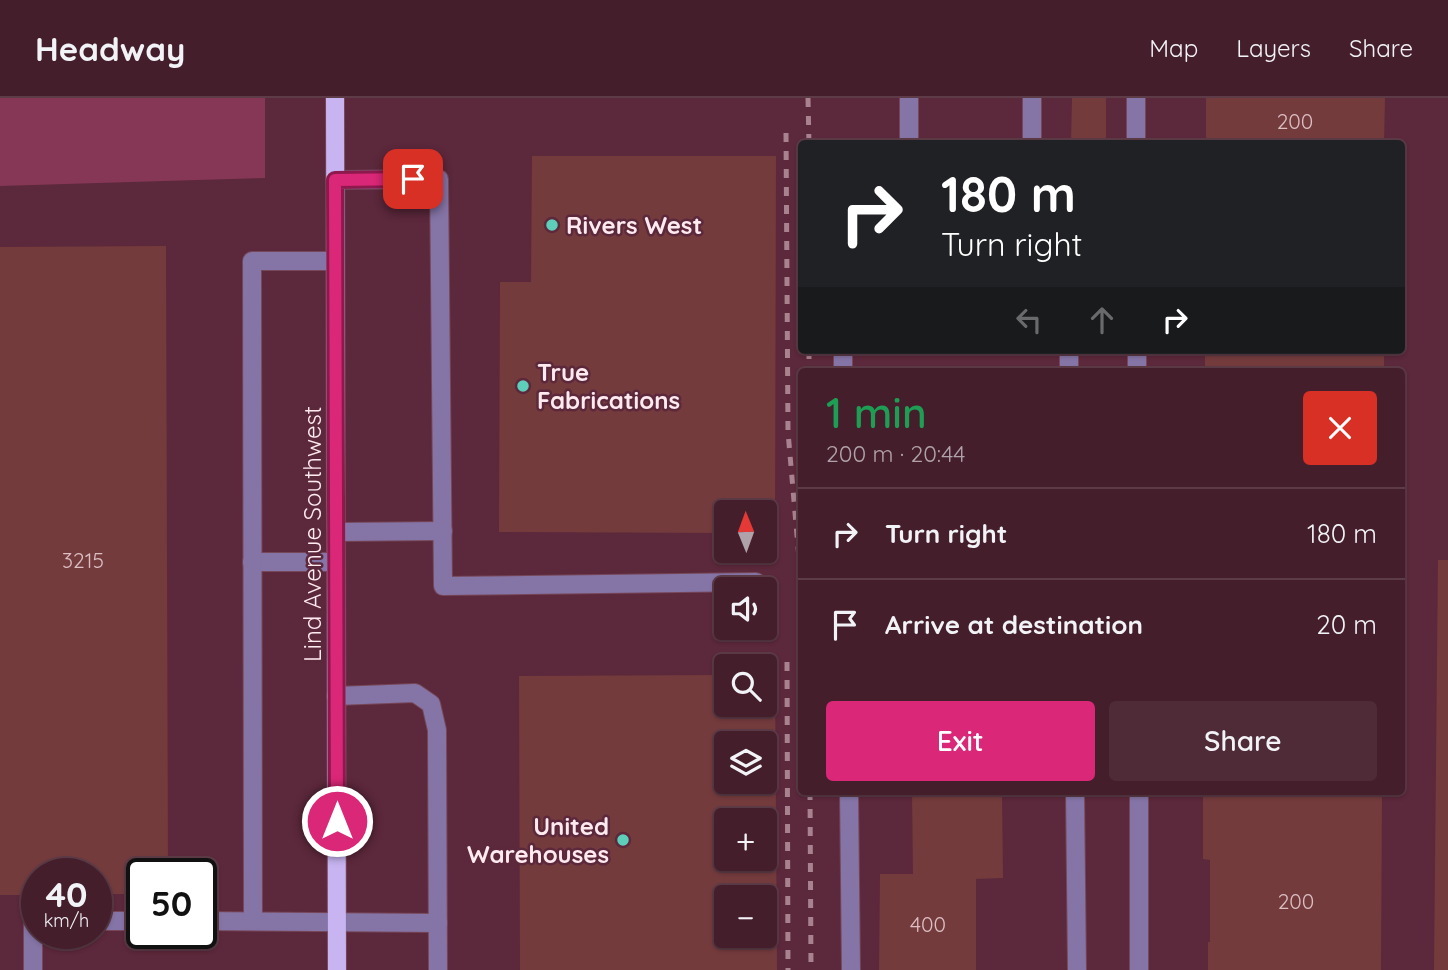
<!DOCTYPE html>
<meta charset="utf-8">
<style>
:root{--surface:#451e2c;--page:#4f2b38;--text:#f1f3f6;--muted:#b0a2a9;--line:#5d3c48;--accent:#db2777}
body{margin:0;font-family:Quicksand,sans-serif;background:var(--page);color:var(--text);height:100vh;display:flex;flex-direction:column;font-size:26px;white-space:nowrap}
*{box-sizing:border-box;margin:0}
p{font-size:23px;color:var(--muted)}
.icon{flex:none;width:38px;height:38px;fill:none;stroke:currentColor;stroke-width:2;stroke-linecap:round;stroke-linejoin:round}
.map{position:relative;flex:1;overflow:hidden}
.details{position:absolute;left:798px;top:270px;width:607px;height:427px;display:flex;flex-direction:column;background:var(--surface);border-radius:7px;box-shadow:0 2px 5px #0004,0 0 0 2px var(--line)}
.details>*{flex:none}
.banner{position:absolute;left:798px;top:42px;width:607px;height:214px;border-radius:7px;box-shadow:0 2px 5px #0004,0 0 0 2px var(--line);background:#202124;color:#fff;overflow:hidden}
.needle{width:46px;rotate:359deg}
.fabs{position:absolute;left:714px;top:402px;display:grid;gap:14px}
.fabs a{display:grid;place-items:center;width:63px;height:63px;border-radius:7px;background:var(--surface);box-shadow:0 2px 5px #0004,0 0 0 2px var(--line);font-size:35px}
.speed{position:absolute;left:21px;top:760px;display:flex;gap:14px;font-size:35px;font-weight:700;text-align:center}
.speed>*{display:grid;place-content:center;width:91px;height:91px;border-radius:50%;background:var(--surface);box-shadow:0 2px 5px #0004,0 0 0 2px var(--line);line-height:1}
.speed small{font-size:18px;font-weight:400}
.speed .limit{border:4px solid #111;border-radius:10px;background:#fff;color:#111}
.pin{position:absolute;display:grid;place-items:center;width:60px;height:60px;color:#fff;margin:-30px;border-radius:14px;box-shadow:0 4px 10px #0006}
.me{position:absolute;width:77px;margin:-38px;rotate:0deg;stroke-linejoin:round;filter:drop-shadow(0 0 5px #0008)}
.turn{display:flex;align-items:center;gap:24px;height:147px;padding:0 28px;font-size:32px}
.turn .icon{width:91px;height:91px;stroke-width:2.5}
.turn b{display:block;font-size:49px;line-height:60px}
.lanes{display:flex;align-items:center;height:66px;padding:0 28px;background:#0003;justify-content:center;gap:35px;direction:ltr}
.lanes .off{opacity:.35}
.round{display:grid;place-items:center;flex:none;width:74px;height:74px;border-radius:7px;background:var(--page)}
.head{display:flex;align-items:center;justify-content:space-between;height:119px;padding:0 28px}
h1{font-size:42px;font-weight:600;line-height:52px;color:#1e9e55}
.primary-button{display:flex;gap:14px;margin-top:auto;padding:14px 28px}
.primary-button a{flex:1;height:80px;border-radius:7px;background:var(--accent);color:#fff;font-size:28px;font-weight:600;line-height:80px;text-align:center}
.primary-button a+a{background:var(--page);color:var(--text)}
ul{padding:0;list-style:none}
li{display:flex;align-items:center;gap:21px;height:91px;padding:0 28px;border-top:2px solid var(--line)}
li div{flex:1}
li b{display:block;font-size:26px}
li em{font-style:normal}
header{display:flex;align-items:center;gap:42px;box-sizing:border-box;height:98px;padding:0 35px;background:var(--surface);border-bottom:2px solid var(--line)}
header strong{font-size:33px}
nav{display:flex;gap:38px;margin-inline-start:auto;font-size:24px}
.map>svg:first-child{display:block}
.green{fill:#853755}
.building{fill:#743b3d;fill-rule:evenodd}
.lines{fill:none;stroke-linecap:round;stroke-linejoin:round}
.minor-casing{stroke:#764758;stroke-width:20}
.major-casing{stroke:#764758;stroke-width:20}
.minor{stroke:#8574a6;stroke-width:18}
.major{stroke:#c7b4f0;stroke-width:18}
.rail{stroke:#a8828f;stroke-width:5;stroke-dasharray:9 9;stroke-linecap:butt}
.route-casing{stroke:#8e194d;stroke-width:18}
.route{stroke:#db2777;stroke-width:12}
.poi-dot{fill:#5dceb9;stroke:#5c283b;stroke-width:2.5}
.labels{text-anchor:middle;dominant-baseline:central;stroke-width:5;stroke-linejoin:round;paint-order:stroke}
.number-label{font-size:21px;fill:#dcbec3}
.poi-label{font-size:24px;font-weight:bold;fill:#ffeaf0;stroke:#5c283b;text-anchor:start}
.street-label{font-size:24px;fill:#ffeaf0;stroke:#5c283b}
</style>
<header>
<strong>Headway</strong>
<nav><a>Map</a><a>Layers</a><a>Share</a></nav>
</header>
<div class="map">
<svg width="1448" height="872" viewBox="0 0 1448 872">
<rect width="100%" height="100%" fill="#5c283b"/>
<polygon class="green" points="0,0 265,0 265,80 0,88"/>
<g class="building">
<polygon points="1072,0 1106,0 1106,44 1071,44"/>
<polygon points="1206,0 1385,0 1384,46 1206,46"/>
<polygon points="532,58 776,58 775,435 765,435 765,415 726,415 726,435 499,434 500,184 531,184"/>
<polygon points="166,148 168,775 142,775 142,796 96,796 96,775 37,775 37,797 0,797 0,149"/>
<rect x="1205" y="252" width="179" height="21"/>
<polygon points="1438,462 1448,462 1448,872 1434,872"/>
<path d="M726 577V607H765V577H775L777 872H520L519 578ZM726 646H765V684H726ZM726 723H765V761H726ZM726 800H765V838H726Z"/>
<polygon points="912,693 1002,693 1003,780 976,781 976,872 879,872 880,776 913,776"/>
<polygon points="1203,693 1382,693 1381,872 1208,872 1208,844 1210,844 1210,762 1203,761"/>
</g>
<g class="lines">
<defs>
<g id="minor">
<polyline points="909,0 909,46"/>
<polyline points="1032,0 1032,46"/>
<polyline points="1136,0 1136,46"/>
<polyline points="335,82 439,81 443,488 756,484"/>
<polyline points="843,252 843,273"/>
<polyline points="1069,252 1069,273"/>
<polyline points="1137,252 1137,273"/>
<polyline points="336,434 443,433"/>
<polyline points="252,464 336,464"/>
<polyline points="336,598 415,595 431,606 437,632 438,872"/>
<polyline points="849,693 851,872"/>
<polyline points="1075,693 1077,872"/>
<polyline points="1139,693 1139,872"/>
<polyline points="96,823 142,823"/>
<polyline points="201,823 438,825"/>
<polyline points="253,823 252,163 335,163"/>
<polyline points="33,872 33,824 37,824"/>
</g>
<polyline id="major" points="335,0 337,872"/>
</defs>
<use href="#minor" class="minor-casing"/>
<use href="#major" class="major-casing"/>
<use href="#minor" class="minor"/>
<use href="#major" class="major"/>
<g class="rail">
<polyline points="808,0 809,46"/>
<polyline points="786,35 788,334 802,495"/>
<polyline points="809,252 809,273"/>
<polyline points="787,564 788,872"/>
<polyline points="810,693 811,872"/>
</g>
</g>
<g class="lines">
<defs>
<polyline id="route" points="337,723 335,82 413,81"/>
</defs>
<use href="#route" class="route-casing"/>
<use href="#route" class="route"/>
</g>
<g class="poi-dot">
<circle cx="552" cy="127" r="7"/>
<circle cx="523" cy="288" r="7"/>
<circle cx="623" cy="742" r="7"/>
</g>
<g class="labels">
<g class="number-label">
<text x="1295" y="23">200</text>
<text x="83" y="462">3215</text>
<text x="1296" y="803">200</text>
<text x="928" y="826">400</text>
</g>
<g class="poi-label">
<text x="566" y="127">Rivers West</text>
<text x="537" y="274">True<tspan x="537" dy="28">Fabrications</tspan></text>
<text x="609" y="728" text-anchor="end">United<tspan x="609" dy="28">Warehouses</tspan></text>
</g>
<g class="street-label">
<text transform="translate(312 436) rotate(-90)">Lind Avenue Southwest</text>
</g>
</g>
</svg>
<div class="fabs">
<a><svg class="needle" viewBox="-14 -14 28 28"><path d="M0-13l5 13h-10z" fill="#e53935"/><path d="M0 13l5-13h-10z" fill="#b0a2a9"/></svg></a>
<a><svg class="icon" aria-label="sound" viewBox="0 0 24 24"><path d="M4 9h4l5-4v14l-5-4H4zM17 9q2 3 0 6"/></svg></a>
<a><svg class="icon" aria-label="search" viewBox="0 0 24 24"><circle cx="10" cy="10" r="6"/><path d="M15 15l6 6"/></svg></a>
<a><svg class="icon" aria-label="layers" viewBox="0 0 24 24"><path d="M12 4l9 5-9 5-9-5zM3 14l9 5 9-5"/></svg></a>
<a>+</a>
<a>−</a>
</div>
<div class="speed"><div>40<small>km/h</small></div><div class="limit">50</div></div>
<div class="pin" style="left:413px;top:81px;background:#d93025"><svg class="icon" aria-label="arrive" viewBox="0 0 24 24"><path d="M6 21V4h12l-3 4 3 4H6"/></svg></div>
<svg class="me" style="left:337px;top:723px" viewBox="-20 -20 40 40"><circle r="17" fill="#db2777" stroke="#fff" stroke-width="3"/><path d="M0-11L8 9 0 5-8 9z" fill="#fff"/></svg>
<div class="banner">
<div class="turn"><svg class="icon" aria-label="right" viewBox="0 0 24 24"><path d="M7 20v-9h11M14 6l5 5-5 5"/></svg><div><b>180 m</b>Turn right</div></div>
<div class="lanes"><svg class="icon off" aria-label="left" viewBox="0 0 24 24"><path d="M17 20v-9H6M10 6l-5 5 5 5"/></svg><svg class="icon off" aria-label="ahead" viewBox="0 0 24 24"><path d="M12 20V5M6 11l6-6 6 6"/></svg><svg class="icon" aria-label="right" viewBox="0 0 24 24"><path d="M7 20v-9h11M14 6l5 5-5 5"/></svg></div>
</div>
<section class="details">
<div class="head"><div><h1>1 min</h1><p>200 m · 20:44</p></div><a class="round" style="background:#d93025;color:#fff"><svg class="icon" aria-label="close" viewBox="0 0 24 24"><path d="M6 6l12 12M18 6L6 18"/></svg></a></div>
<ul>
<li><svg class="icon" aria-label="right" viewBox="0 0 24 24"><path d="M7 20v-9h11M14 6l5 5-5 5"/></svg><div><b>Turn right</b></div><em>180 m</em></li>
<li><svg class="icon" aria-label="arrive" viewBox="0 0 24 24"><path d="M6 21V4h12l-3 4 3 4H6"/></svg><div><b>Arrive at destination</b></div><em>20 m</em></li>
</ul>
<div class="primary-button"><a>Exit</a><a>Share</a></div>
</section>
</div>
